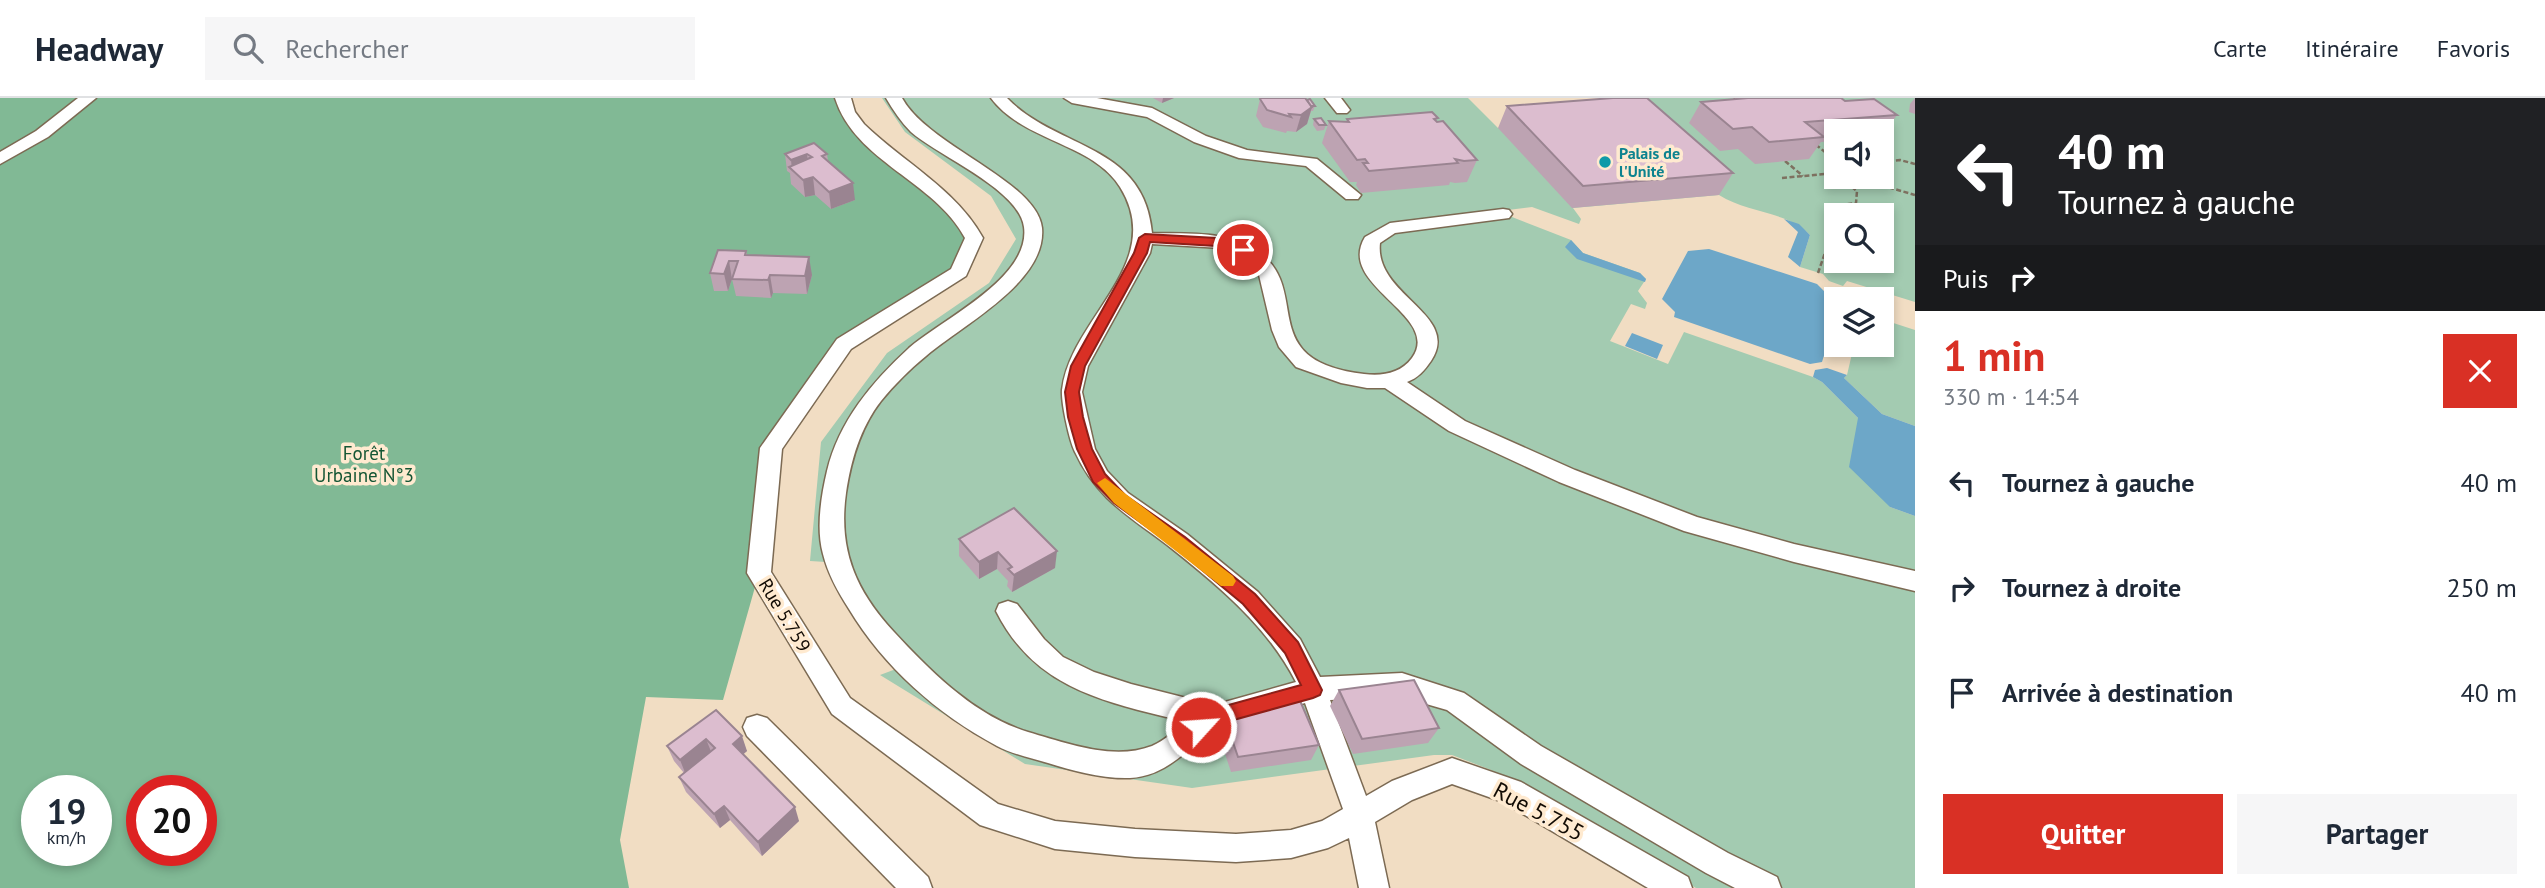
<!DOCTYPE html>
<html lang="fr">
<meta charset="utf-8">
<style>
:root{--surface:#fff;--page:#f6f6f7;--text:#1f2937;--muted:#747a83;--line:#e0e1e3;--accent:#d93025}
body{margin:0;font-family:"PT Sans",sans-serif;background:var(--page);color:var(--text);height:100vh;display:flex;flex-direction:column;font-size:26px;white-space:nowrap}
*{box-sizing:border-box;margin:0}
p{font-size:23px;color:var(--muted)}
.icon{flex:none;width:38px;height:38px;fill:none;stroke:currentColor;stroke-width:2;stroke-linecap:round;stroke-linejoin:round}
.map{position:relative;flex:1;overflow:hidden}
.panel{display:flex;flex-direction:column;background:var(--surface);width:630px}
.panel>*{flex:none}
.guide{background:#202124;color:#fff;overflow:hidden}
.fabs{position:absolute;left:1824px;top:21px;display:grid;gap:14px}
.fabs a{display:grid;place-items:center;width:70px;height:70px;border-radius:0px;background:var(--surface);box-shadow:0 4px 10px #0003;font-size:35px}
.speed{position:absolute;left:21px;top:677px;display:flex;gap:14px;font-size:35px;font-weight:700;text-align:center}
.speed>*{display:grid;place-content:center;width:91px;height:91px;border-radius:50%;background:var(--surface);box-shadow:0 4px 10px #0003;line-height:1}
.speed small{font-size:18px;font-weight:400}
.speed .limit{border:10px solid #d22;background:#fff;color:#111}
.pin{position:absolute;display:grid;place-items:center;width:60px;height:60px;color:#fff;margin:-30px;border:4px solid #fff;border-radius:50%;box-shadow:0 2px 7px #0007}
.me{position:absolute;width:77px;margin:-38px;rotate:64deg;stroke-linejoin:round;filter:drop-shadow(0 0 5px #0008)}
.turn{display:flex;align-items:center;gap:24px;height:147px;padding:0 28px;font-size:32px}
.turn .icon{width:91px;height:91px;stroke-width:2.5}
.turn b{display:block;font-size:49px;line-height:60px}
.then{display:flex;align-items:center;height:66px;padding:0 28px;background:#0003;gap:14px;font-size:26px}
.round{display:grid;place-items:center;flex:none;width:74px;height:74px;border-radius:0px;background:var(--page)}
.overview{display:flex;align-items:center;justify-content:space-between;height:119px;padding:0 28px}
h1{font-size:42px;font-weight:600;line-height:52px;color:var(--accent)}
.action{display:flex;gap:14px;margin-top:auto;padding:14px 28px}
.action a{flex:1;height:80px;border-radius:0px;background:var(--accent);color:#fff;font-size:28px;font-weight:600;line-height:80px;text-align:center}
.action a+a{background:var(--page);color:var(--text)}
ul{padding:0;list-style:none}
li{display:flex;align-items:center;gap:21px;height:105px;padding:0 28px}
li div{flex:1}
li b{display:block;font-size:26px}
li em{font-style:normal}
header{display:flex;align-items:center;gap:42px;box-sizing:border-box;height:98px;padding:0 35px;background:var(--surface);border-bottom:2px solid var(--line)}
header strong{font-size:33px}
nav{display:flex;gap:38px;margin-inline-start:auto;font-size:24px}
.search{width:490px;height:63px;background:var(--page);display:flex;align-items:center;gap:18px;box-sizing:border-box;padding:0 24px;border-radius:0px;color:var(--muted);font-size:26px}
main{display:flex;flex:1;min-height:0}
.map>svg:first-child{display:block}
.green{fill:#a3cbb1;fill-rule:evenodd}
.forest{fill:#81b995;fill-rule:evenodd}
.water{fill:#6da7c8}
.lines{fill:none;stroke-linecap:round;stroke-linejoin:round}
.minor-casing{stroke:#7c6a53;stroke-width:3}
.path{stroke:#7e7160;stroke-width:2.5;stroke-dasharray:5 2.5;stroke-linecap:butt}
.minor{fill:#fff;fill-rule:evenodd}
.wall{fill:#bda3b2}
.shaded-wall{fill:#9a8491}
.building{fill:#dcbdcf;stroke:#9a8491;stroke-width:2}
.route{fill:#d93025;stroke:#8d1f18;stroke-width:2}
.slow{fill:#f59e0b}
.culture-dot{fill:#0f9aa8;stroke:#ffead0;stroke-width:2.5}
.labels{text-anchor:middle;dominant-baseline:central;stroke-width:7;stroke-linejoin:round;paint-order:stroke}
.far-culture-label{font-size:16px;font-weight:bold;fill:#0d838f;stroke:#ffead0;text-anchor:start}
.park-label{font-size:19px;fill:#155634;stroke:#ffead0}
.street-label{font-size:19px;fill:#120b04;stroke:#ffead0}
.near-street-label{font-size:23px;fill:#120b04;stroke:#ffead0}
</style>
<header>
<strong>Headway</strong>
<div class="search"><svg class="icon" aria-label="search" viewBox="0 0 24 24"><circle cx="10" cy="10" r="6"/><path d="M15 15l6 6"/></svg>Rechercher</div>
<nav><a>Carte</a><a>Itinéraire</a><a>Favoris</a></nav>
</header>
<main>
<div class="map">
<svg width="1915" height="790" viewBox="0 0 1915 790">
<rect width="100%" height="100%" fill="#f1ddc3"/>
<g class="green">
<path d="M882 0H1468L1498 30 1632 19 1611 0H1915V204L1847 183 1843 188 1829 183 1823 176 1800 169 1810 137C1787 113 1747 115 1719 97L1573 110 1581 121 1579 126 1532 109 1508 112 1512 119 1571 142 1583 155 1640 175 1646 181 1638 193 1647 205 1645 211 1631 206 1610 243 1668 266 1684 234 1813 279 1822 284 1858 320 1890 409 1915 418V790H1696L1491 672 1452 657H1434L1192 690 1025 666 880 577 896 571 826 464 810 463 821 344 887 255 989 185 1016 141 991 98 905 34ZM1836 33H1881V79C1862 79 1845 80 1830 75L1836 61ZM1836 117H1881V163H1836Z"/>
<polygon points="1881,221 1915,232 1915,328 1882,316 1844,280 1847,277 1854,247 1881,247"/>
</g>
<path class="forest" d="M0 0H843V8L974 140 959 174 844 246 771 350 759 475 723 602 646 599 620 742 629 790H0ZM37 693H96V752H37ZM142 693H201V752H142Z"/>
<g class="water">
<polygon points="1784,121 1799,126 1810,137 1800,169 1788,159 1798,134"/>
<polygon points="1571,142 1583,155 1640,175 1646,181 1645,184 1577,161 1565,149"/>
<polygon points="1709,151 1817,186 1830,199 1838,201 1836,201 1836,219 1822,264 1810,266 1674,219 1675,214 1662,201 1688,153"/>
<polygon points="1632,235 1663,247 1657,261 1625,248"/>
<polygon points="1827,270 1847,277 1844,280 1882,316 1915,328 1915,418 1890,409 1849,369 1858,320 1822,284 1813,279 1815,272"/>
</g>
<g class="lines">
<defs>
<g id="minor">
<polygon points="78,0 96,0 48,39 0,66 0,54 36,33"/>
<path d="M835 0H851L855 14 864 26C903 64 956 91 983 140L966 178 851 251 782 351 771 474 850 600 998 706 1055 723 1135 731 1236 736 1291 732 1322 723 1343 711 1305 605C1278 613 1249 618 1224 628 1192 642 1172 678 1130 680 1103 681 1073 673 1048 665 1031 660 1012 656 997 648 937 616 884 569 849 511 838 494 828 476 823 456 816 431 821 398 827 373 839 323 872 284 909 250 942 221 1031 180 1024 129 1019 91 938 58 911 34 901 24 893 12 886 0H902C928 48 1037 83 1042 130 1047 184 962 227 926 258 910 271 894 287 881 303 860 330 851 362 846 395 838 452 856 493 894 534 931 574 975 618 1028 634 1066 645 1113 663 1152 648 1164 643 1176 632 1186 624 1108 604 1036 593 996 513L999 506 1008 503 1017 506 1044 541 1063 559 1094 574 1131 586 1214 607 1296 584C1268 529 1219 488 1171 450 1131 419 1097 402 1075 354 1069 342 1061 304 1062 292 1070 220 1168 166 1120 89 1093 45 1024 44 991 0H1007C1057 52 1144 45 1152 135 1189 136 1229 132 1260 155 1312 194 1254 263 1364 276 1382 278 1400 276 1412 260 1443 217 1335 188 1365 139L1390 125 1503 111 1509 112 1512 116 1509 120 1395 135 1380 145C1374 198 1462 216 1431 263 1424 273 1418 280 1407 284L1465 323 1575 372 1697 419 1794 446 1915 473V493L1794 464 1684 433 1559 384 1449 333 1385 290H1367L1341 285 1296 269 1279 249 1272 232 1259 177 1249 164 1222 150 1152 146 1150 155 1088 268 1082 294 1095 351 1107 373 1128 395 1187 436 1258 494 1300 541 1320 579 1402 575 1464 595 1541 648 1728 755 1777 779 1781 790H1735L1706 775 1521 666 1447 612 1402 599 1330 602 1366 698 1392 683 1452 660 1521 684 1688 779 1692 790H1648L1503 704 1452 686 1412 702 1375 724 1389 790H1359L1349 740 1328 750 1291 760 1236 764 1135 759 1055 751 980 727 832 616 747 475 760 350 837 241 951 171 965 140C935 83 855 64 835 0Z"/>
<polygon points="1064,0 1097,0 1152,10 1206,38 1247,52 1317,61 1361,97 1358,101 1346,101 1306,68 1239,60 1194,44 1147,19 1072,5"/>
<polygon points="1325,0 1341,0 1350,12 1347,15 1337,15"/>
<polygon points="1735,0 1781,0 1778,3 1758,9 1738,3"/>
<polygon points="757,617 767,620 928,779 932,790 896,790 747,638 743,629 747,620"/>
</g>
</defs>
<use href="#minor" class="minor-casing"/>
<g class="path">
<polyline points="1785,63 1803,78"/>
<polyline points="1881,64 1900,62 1915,66"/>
<polyline points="1825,76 1844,83 1857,93 1856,105 1841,107 1838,117"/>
<polyline points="1878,79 1891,90 1915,97"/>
<polyline points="1782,80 1825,76 1830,58 1815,46"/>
<polyline points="1818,175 1836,123"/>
</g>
<use href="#minor" class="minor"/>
</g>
<g class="wall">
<polygon points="1153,0 1174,0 1162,5"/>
<polygon points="1915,0 1915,16 1909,14 1910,6"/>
<polygon points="1260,1 1315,8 1313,13 1311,13 1307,26 1296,34 1287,33 1286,35 1263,29 1256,18"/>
<polygon points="1845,3 1897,17 1881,39 1881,33 1836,33 1836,43 1821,44 1809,61 1755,66 1738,51 1720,53 1689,25 1701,4"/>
<polygon points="1507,8 1733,75 1719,97 1572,110 1498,30"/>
<polygon points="1438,20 1436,23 1477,62 1467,84 1455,85 1450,84 1449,87 1361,95 1356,87 1357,84 1350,84 1322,45 1329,23 1346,24 1347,21"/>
<polygon points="1314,21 1326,27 1324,32 1317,33 1313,27"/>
<polygon points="785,56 827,56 828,63 855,102 831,111 815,97 805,99 791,86 790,75 787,73"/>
<polygon points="746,153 747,157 812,177 807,196 773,195 771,200 736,198 732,181 728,193 714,193 710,175"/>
<polygon points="959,441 1055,470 1012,494 1007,488 1008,483 997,471 979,481 959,458"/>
<polygon points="1339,592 1439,630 1428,645 1353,656 1330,608"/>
<polygon points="1221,609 1319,647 1311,662 1231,674 1215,625"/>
<polygon points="716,612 747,653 743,656 799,723 762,758 730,722 720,730 686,694 679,679 684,675 674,663 667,648"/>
</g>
<g class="shaded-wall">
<polygon points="1163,0 1174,0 1162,5"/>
<polygon points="1312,9 1307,26 1296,34 1301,17"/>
<polygon points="807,56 809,73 792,72 791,62"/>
<polygon points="813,79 815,97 805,99 803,82"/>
<polygon points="853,85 855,102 831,111 829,94"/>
<polygon points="809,159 812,177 807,196 805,178"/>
<polygon points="729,163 732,181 728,193 724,176"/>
<polygon points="770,177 773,195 771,200 768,182"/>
<polygon points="1057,453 1055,470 1012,494 1014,477"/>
<polygon points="998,454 997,471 979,481 979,464"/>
<polygon points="742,638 747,653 738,661 733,646"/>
<polygon points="706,641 712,656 686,677 680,662"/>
<polygon points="724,708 730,722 720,730 714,716"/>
<polygon points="795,709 799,723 762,758 758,744"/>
</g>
<g class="building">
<polygon points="1261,0 1305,0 1312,9 1301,17 1289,16 1291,19 1267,12 1260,1"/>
<polygon points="1613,0 1647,0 1733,75 1583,88 1507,8"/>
<polygon points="1748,0 1841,0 1845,3 1874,1 1897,17 1805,24 1824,39 1769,44 1752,29 1733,31 1701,4"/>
<polygon points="1310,1 1315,8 1311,8 1307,2"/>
<polygon points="1432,14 1438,20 1434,21 1437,24 1443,23 1477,62 1464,63 1455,61 1458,65 1369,73 1363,65 1368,65 1365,61 1357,62 1329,23 1349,24 1347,21"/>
<polygon points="1321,20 1326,27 1319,27 1314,21"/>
<polygon points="814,45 827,56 822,58 853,85 829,94 813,79 803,82 789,69 812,59 807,56 791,62 785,56"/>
<polygon points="718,152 746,153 745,157 809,159 805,178 770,177 768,182 732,181 738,163 729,163 724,176 710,175"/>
<polygon points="1014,410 1057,453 1014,477 1008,471 1012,469 998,454 979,464 959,441"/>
<polygon points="1414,582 1439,630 1362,641 1339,592"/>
<polygon points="1298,598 1319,647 1238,659 1221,609"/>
<polygon points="716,612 742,638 733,646 795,709 758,744 724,708 714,716 679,679 715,650 706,641 680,662 667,648"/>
</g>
<polygon class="route" points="1145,136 1217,140 1250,152 1243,156 1216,148 1150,144 1147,155 1085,268 1079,294 1083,319 1092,351 1105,376 1125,397 1185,439 1255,496 1298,544 1322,592 1320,597 1313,600 1219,626 1201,637 1195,635 1192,629 1195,623 1207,613 1301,587 1285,555 1243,506 1173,448 1114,405 1093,384 1077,351 1068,319 1065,294 1071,268 1134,155 1139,140"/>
<polygon class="slow" points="1105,380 1233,478 1236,483 1233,488 1221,488 1114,405 1097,385"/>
<circle class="culture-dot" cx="1605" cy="64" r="7"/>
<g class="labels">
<g class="far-culture-label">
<text x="1619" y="55">Palais de<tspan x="1619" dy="18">l'Unité</tspan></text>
</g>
<g class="park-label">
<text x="364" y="355">Forêt<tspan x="364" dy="22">Urbaine N°3</tspan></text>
</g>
<g class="street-label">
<text transform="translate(785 517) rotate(59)">Rue 5.759</text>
</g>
<g class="near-street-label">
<text transform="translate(1539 713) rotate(28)">Rue 5.755</text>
</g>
</g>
</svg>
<div class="fabs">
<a><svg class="icon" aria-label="sound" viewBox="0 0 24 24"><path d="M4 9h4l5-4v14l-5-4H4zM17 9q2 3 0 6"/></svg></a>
<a><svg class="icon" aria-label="search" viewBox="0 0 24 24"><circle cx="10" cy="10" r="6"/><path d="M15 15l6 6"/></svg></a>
<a><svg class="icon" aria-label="layers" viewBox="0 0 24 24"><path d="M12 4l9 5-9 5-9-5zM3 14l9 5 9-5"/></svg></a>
</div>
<div class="speed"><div>19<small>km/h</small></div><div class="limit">20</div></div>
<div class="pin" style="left:1243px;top:152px;background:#d93025"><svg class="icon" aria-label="arrive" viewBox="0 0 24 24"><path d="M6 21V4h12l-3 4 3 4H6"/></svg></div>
<svg class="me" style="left:1201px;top:629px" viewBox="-20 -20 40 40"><circle r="17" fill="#d93025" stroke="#fff" stroke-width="3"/><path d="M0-11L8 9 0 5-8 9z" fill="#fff"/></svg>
</div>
<section class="panel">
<div class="guide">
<div class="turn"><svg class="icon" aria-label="left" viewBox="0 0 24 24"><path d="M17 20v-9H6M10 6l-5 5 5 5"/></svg><div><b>40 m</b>Tournez à gauche</div></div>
<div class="then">Puis<svg class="icon" aria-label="right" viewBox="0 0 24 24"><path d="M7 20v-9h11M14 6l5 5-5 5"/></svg></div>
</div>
<div class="overview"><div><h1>1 min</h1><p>330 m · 14:54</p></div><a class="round" style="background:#d93025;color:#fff"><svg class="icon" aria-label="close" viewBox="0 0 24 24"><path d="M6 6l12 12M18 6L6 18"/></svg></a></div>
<ul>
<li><svg class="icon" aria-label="left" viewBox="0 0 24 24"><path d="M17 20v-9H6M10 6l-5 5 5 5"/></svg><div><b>Tournez à gauche</b></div><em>40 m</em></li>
<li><svg class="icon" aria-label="right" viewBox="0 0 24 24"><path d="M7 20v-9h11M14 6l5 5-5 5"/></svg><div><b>Tournez à droite</b></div><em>250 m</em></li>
<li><svg class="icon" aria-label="arrive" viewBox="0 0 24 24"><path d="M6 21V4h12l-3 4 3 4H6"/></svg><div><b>Arrivée à destination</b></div><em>40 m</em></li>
</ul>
<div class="action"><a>Quitter</a><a>Partager</a></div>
</section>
</main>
